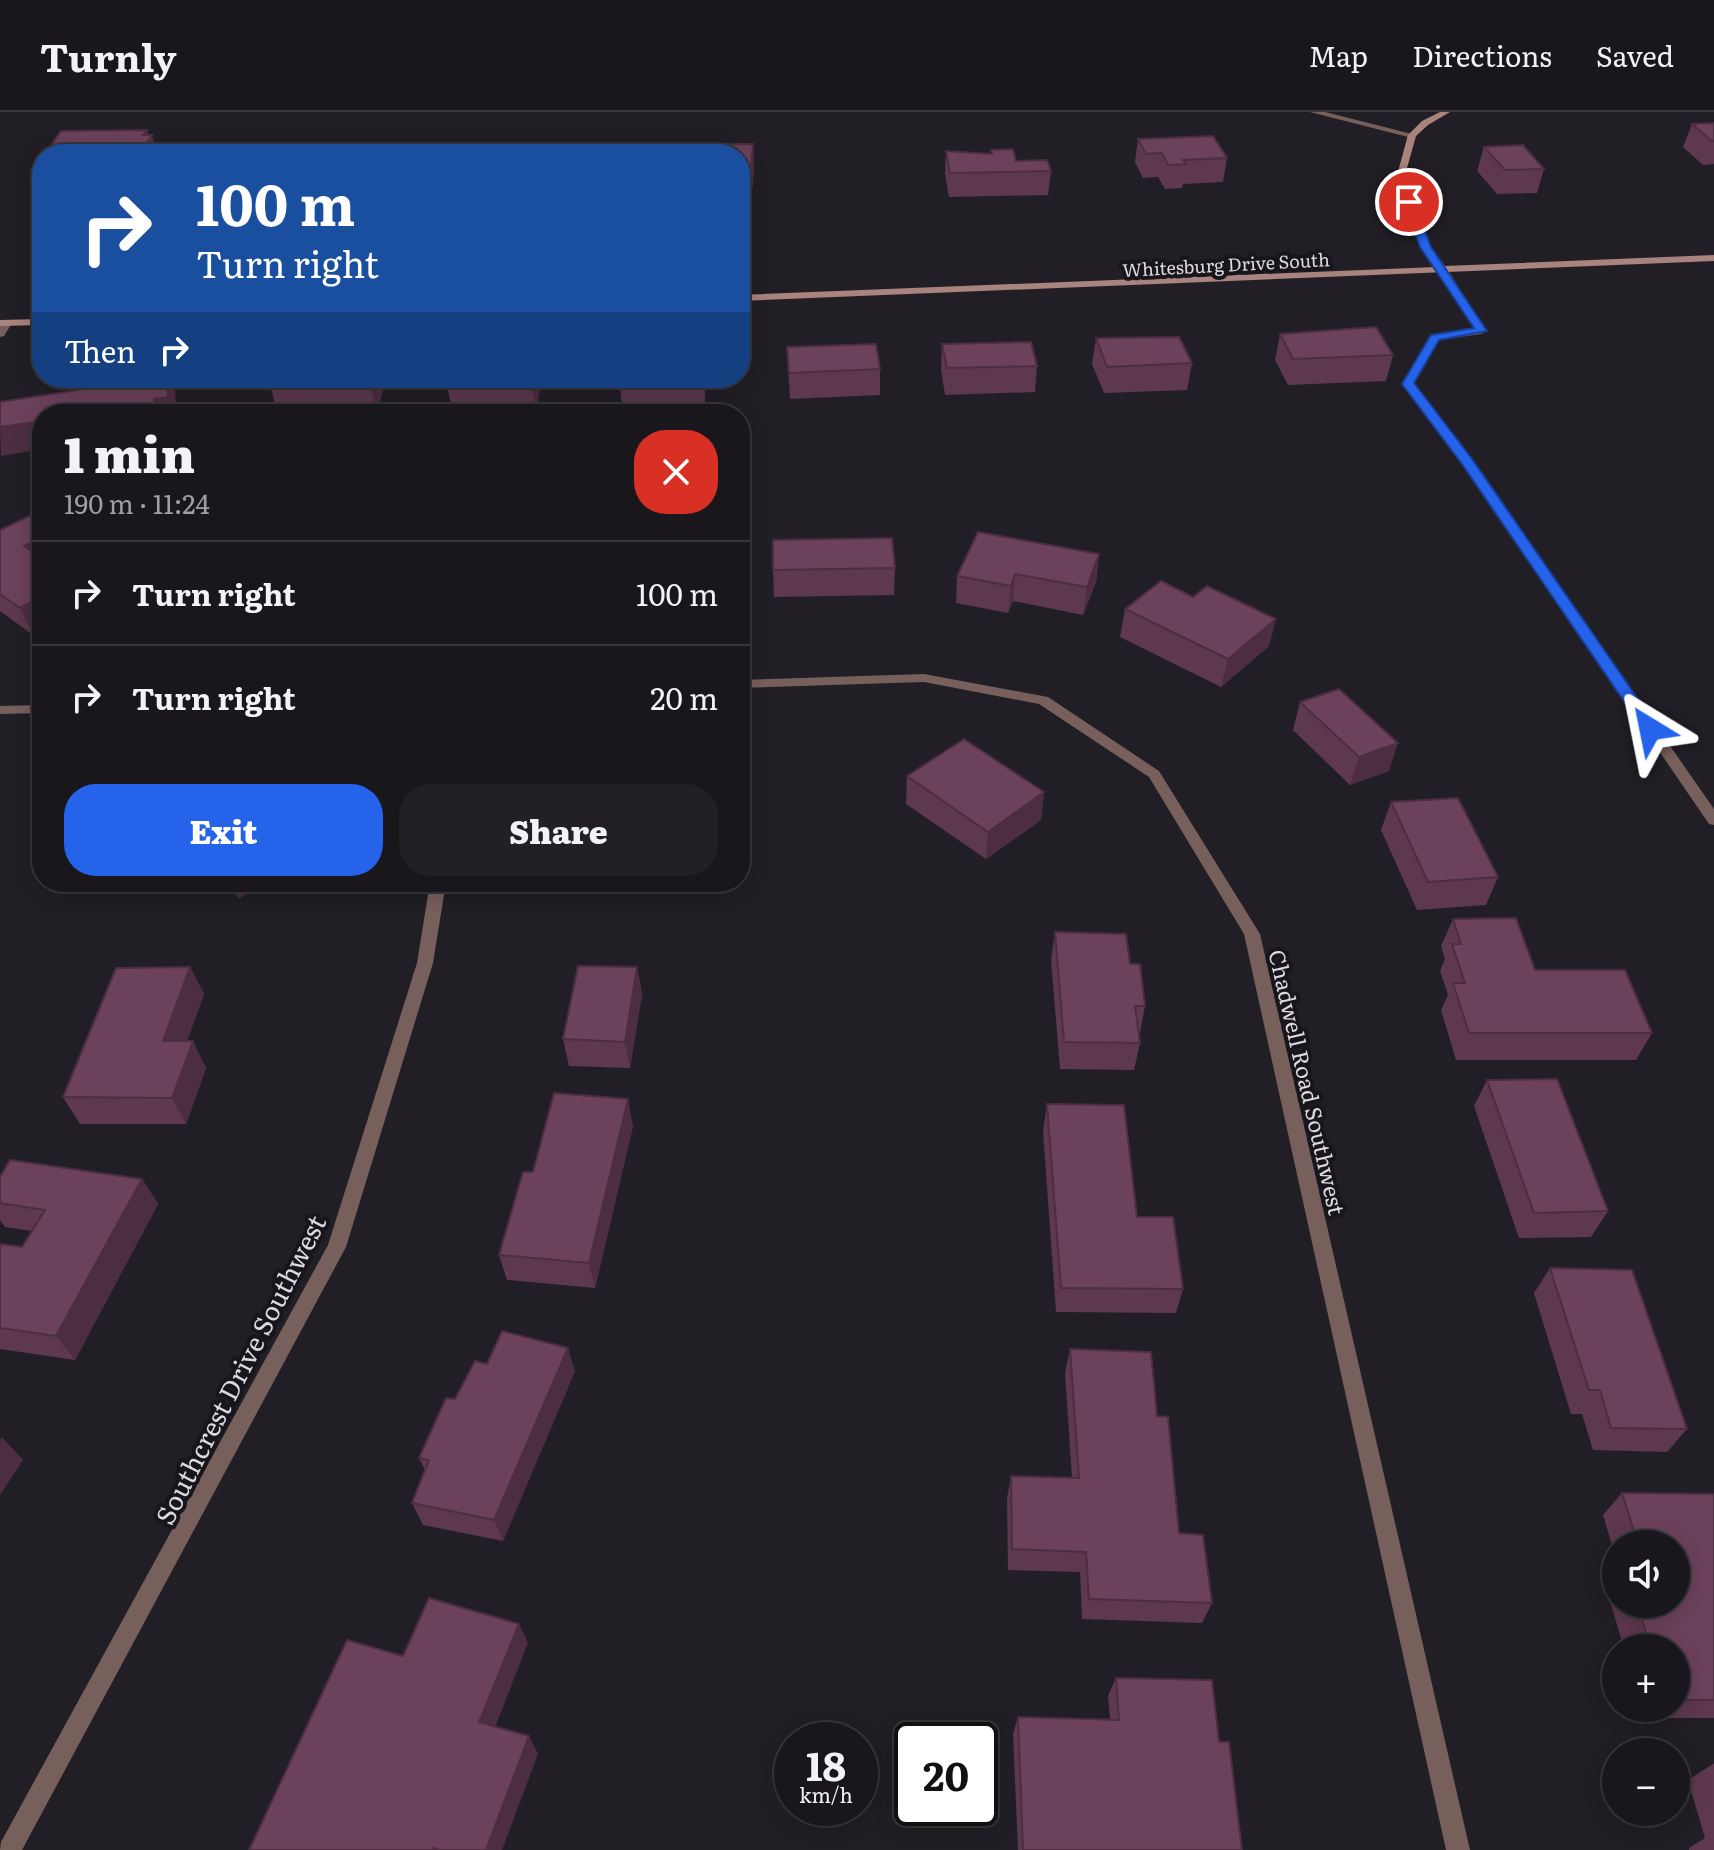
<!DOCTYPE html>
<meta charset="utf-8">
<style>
:root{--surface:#19171c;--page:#222025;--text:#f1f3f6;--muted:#9f9fa3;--line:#37363b;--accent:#2563eb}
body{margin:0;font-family:Literata,serif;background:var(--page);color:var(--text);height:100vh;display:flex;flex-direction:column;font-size:30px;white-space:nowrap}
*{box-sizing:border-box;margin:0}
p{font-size:26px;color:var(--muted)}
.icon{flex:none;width:44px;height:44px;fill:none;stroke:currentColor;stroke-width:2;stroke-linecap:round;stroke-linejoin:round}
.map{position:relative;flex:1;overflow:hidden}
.sheet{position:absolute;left:32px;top:292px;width:718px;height:488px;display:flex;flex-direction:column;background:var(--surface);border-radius:32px;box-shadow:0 4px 20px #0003,0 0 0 2px var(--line)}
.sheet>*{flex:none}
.top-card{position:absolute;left:32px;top:32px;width:718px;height:244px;border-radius:32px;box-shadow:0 4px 20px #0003,0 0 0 2px var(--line);background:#1a4fa0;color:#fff;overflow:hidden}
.controls{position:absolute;left:1602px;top:1418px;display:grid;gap:16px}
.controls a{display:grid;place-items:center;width:88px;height:88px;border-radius:50%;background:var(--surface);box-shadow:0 4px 20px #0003,0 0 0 2px var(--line);font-size:40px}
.speed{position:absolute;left:774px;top:1610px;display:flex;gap:16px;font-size:40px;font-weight:700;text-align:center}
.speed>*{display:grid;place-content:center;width:104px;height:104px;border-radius:50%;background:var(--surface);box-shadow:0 4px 20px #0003,0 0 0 2px var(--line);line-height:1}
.speed small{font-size:20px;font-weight:400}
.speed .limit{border:4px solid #111;border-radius:12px;background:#fff;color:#111}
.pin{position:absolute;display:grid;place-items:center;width:68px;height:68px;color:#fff;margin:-34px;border:4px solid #fff;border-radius:50%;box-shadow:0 2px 8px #0007}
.me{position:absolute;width:88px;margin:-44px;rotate:325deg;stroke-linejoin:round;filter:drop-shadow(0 0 6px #0008)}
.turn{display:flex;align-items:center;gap:28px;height:168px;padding:0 32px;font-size:36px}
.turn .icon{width:104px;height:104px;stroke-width:2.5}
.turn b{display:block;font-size:56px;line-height:68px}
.then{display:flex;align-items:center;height:76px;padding:0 32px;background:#0003;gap:16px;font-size:30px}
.round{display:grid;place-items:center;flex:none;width:84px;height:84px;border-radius:32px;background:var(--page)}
.summary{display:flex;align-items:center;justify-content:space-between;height:136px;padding:0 32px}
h1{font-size:48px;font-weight:800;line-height:60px}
.action{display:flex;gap:16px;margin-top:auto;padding:16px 32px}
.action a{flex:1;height:92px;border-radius:32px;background:var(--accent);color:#fff;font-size:32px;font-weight:800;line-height:92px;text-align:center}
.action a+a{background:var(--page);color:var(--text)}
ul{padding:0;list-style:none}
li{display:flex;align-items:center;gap:24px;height:104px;padding:0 32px;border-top:2px solid var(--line)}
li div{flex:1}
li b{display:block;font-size:30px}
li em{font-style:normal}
header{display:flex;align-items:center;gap:48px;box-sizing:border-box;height:112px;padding:0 40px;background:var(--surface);border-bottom:2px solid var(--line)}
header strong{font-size:38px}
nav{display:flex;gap:44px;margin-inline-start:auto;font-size:28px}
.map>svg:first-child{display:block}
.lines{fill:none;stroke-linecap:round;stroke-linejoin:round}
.lane{fill:#77605c;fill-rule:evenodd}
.street{fill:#77605c;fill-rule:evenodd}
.secondary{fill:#a9837e;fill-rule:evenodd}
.wall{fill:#5d384e}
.shaded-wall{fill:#4c2e40}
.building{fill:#6c415b;stroke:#4c2e40;stroke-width:2}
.route{fill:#2563eb;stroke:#184099;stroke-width:2}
.labels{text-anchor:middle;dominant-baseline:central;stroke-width:8;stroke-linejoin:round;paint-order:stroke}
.far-street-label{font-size:18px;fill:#dcdadf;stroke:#18161c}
.street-label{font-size:22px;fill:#dcdadf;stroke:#18161c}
.near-street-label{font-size:26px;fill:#dcdadf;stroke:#18161c}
</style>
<header>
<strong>Turnly</strong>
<nav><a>Map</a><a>Directions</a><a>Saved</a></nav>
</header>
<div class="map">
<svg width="1714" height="1738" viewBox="0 0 1714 1738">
<rect width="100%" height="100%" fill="#211f25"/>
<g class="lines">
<g class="lane">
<polygon points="1310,0 1325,0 1416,23 1412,26"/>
<polygon points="1443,155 1448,158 1486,219 1481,222 1439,228 1413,272 1471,348 1714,697 1714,713 1709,712 1463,352 1403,272 1431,223 1475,217 1438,158"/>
</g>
<g class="street">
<polygon points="7,208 12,211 4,224 0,225 0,214"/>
<polygon points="924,562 1048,585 1159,659 1260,822 1470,1738 1446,1738 1244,822 1149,665 1039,592 924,570 740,576 740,568"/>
<polygon points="42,593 42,601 0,602 0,594"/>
<polygon points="430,770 446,770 433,851 346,1135 22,1738 0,1738 1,1730 328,1133 417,851"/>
</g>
<g class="secondary">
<polygon points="1440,0 1450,0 1428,13 1416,24 1404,67 1431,135 1445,154 1714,143 1714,149 740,189 740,183 1436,155 1421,135 1396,67 1408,23 1422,9"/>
<polygon points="42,207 42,213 0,214 0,208"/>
</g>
</g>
<g class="wall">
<polygon points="1714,11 1714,52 1703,53 1683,35 1692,12"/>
<polygon points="1138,27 1227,46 1223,70 1183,72 1182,76 1165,77 1158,65 1143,66 1135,50"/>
<polygon points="753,32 754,56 752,79 740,79 740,42 657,40"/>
<polygon points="1484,35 1544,57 1537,81 1497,82 1477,59"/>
<polygon points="991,38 1016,49 1051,59 1048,83 949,85 945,62 946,39 990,42"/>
<polygon points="1280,222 1393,243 1386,269 1288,273 1275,248"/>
<polygon points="1096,226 1192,251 1187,278 1104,281 1092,252"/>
<polygon points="942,232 1037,254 1035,280 945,283 941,258"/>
<polygon points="787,235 880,257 880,283 790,287"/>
<polygon points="449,266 540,266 541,272 536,298 453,300 447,274"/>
<polygon points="619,266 705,266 705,290 622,293"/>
<polygon points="384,274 377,301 336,302 278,302 271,277"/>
<polygon points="0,418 33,523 0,499"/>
<polygon points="1099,442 1096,470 1083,503 1013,489 1008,501 956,491 957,464"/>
<polygon points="895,456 894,483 774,485 773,458"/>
<polygon points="1193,485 1269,534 1221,575 1120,525 1125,497"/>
<polygon points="1300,590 1389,659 1350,673 1293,618"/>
<polygon points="907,664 1044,680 1041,708 986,747 906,692"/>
<polygon points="1391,690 1498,765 1486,793 1417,798 1381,718"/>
<polygon points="225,770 270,770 239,786"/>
<polygon points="1453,807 1535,858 1652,921 1636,948 1456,948 1441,898 1448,883 1440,859 1445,847 1441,834"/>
<polygon points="1055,820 1130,852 1145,894 1140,921 1138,921 1140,931 1134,958 1060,957 1051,848"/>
<polygon points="190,855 204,882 187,929 206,956 186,1012 80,1012 63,985"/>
<polygon points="637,855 642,882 630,956 569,954 563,927"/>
<polygon points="1487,968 1608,1099 1591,1125 1519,1126 1474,994"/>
<polygon points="1047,992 1137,1105 1183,1177 1176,1201 1056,1200 1043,1019"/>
<polygon points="633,1014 595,1176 507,1168 499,1143 533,1060"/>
<polygon points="0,1065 142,1067 158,1092 75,1248 0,1237 0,1132 22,1135 32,1119 5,1115 0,1108"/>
<polygon points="1550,1156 1687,1317 1667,1340 1593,1338 1582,1302 1571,1302 1534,1181"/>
<polygon points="1070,1237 1157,1304 1179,1421 1212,1491 1202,1511 1082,1507 1080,1460 1008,1458 1007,1386 1011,1364 1072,1366 1065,1261"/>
<polygon points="487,1252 575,1259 503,1429 423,1413 412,1391 425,1358 419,1346 455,1287"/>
<polygon points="1622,1381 1714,1382 1714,1606 1664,1606 1661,1596 1676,1596 1676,1536 1624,1536 1603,1466 1616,1452 1616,1492 1676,1492 1676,1432 1616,1432 1616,1447 1603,1403"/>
<polygon points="1116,1566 1219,1630 1242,1738 1018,1738 1013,1622 1018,1605 1110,1607 1108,1584"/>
<polygon points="1713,1652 1714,1652 1714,1738 1689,1738 1689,1736 1705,1726 1688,1668"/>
</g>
<g class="shaded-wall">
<polygon points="147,18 150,27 152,23 158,42 140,42 143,23"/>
<polygon points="753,32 754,56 752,79 751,55"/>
<polygon points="167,266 171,266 175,279 177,302 155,302 154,287"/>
<polygon points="373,266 382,266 384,274 377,301 370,274"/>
<polygon points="532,266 540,266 541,272 536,298 531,272"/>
<polygon points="703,266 705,266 705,290"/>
<polygon points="42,309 42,337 1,344 0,315"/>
<polygon points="42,425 42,458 24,434"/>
<polygon points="1099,442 1096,470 1083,503 1087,475"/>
<polygon points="1015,462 1013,489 1008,501 1011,474"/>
<polygon points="42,484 42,519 33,523 20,496"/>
<polygon points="1276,507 1269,534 1221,575 1228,547"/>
<polygon points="1398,631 1389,659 1350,673 1359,645"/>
<polygon points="1044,680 1041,708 986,747 988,720"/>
<polygon points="232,770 270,770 239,786"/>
<polygon points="190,855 204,882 177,956 163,929"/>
<polygon points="637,855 642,882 630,956 625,930"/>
<polygon points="193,929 206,956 186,1012 172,986"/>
<polygon points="628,987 633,1014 595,1176 589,1151"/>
<polygon points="142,1067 158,1092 75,1248 56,1224"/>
<polygon points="568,1236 575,1259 503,1429 494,1408"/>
<polygon points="2,1325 23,1348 0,1383 0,1328"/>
<polygon points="519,1512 528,1531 490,1628 479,1610"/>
<polygon points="529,1624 538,1642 502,1738 486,1738"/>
</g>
<g class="building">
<polygon points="1714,11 1714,29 1712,29 1692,12"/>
<polygon points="147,18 143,23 152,23 140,42 45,42 61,19"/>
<polygon points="1213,24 1227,46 1183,48 1186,52 1168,53 1162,41 1146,42 1138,27"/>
<polygon points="753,32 751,55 740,55 740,42 614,42 614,40 657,40 659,33"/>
<polygon points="1523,33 1544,57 1505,58 1484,35"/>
<polygon points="444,36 443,42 376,42 377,38"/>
<polygon points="1013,37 1016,49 1047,48 1051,59 950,61 946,39 992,42 991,38"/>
<polygon points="1376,215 1393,243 1293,247 1280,222"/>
<polygon points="1179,225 1192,251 1107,255 1096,226"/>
<polygon points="1031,230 1037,254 947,256 942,232"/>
<polygon points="876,232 880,257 789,261 787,235"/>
<polygon points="97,266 167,266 168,285 154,287 155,302 42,302 42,309 0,315 0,290 97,275"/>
<polygon points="275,266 373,266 370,274 271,277"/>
<polygon points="449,266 532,266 531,272 447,274"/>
<polygon points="42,398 42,425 24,434 42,446 42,484 20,496 0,482 0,418"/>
<polygon points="978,420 1099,442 1087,475 1015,462 1011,474 957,464"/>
<polygon points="892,426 895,456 773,458 773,428"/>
<polygon points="1161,469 1193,485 1207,474 1276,507 1228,547 1125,497"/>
<polygon points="1339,577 1398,631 1359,645 1300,590"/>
<polygon points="964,627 1044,680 988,720 907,664"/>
<polygon points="1458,686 1498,765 1428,770 1391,690"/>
<polygon points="1516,806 1535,858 1625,858 1652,921 1469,921 1453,871 1465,871 1452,832 1461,832 1453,807"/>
<polygon points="1055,820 1126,822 1130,852 1140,852 1145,894 1135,894 1140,931 1064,930"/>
<polygon points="578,854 637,855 625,930 563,927"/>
<polygon points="190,855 163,929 193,929 172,986 63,985 116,856"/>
<polygon points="1557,967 1608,1099 1534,1101 1487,968"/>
<polygon points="554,981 628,987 589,1151 499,1143 523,1060 533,1060"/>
<polygon points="1047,992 1124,993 1137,1105 1173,1105 1183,1177 1061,1176"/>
<polygon points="10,1048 142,1067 56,1224 0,1216 0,1132 22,1135 45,1098 0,1091 0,1065"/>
<polygon points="1550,1156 1632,1158 1687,1317 1611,1316 1600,1278 1589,1278"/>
<polygon points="502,1219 568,1236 494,1408 412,1391 429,1348 419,1346 446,1286 455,1287 475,1249 487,1252"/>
<polygon points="1070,1237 1151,1240 1157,1304 1168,1305 1179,1421 1203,1423 1212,1491 1089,1487 1086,1440 1012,1437 1011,1364 1079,1366"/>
<polygon points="1622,1381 1714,1382 1714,1588 1687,1588 1676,1554 1676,1536 1651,1536 1637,1492 1676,1492 1676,1432 1638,1432"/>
<polygon points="429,1486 519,1512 479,1610 529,1624 486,1738 440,1738 433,1736 433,1738 249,1738 347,1528 403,1544"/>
<polygon points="1116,1566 1212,1568 1219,1630 1229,1630 1242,1738 1023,1738 1018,1605 1119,1608"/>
</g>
<polygon class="route" points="1409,87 1414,90 1431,135 1487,219 1439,228 1414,271 1472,347 1656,613 1656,620 1645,620 1462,352 1402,272 1431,223 1474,216 1420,135 1404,90"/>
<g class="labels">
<g class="far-street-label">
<text transform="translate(1226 152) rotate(-3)">Whitesburg Drive South</text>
</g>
<g class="street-label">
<text transform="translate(1308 970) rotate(77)">Chadwell Road Southwest</text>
</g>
<g class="near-street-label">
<text transform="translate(239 1257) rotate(-63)">Southcrest Drive Southwest</text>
</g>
</g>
</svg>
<div class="controls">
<a><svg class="icon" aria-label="sound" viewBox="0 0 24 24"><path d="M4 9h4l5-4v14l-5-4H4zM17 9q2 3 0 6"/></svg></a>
<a>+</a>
<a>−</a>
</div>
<div class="speed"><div>18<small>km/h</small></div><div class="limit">20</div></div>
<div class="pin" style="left:1409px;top:90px;background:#d93025"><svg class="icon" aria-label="arrive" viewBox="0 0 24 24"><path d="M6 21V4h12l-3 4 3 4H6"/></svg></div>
<svg class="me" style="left:1650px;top:617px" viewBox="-20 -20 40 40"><path d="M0-17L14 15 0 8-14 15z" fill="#2563eb" stroke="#fff" stroke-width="4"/></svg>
<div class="top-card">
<div class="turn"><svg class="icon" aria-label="right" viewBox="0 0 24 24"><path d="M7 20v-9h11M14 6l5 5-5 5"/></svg><div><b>100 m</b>Turn right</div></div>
<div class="then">Then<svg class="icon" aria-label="right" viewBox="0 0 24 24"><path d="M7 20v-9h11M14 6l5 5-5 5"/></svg></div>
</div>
<section class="sheet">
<div class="summary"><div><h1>1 min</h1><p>190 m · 11:24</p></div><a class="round" style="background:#d93025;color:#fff"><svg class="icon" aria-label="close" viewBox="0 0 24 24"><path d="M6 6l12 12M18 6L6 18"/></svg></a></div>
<ul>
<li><svg class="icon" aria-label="right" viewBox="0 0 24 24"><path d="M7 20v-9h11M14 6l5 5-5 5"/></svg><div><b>Turn right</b></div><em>100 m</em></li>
<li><svg class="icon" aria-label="right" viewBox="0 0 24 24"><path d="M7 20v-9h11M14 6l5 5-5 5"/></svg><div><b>Turn right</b></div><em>20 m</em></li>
</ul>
<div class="action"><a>Exit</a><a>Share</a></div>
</section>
</div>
